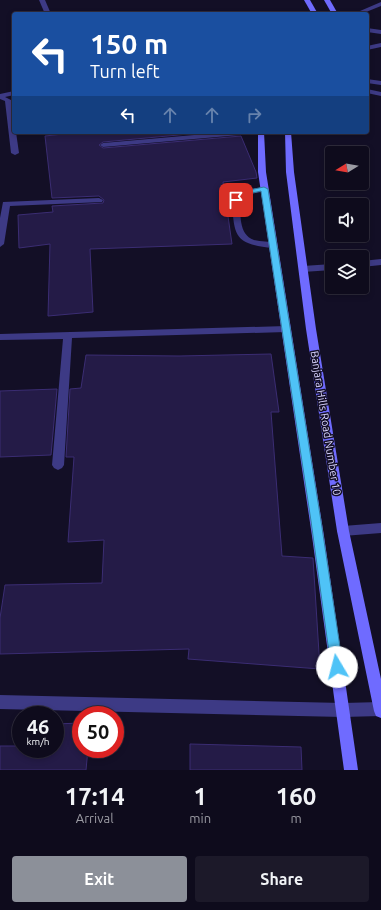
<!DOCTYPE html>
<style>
:root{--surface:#0e0b1c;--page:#1c1929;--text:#f1f3f6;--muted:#9b9ba3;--line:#2e2b3b;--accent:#8c9099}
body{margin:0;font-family:Ubuntu,sans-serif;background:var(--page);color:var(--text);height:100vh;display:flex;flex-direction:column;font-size:15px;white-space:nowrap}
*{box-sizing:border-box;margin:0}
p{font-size:13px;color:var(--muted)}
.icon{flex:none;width:22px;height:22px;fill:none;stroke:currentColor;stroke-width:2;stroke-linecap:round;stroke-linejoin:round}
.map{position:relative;height:770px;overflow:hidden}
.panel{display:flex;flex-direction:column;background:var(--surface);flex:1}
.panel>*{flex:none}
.guide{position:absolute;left:12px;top:12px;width:357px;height:122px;border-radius:4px;box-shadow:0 2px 6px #0003,0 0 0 1px var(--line);background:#1a4fa0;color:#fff;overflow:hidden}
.needle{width:26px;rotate:259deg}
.controls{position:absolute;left:325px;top:146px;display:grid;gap:8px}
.controls a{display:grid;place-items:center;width:44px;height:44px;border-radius:4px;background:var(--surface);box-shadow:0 2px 6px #0003,0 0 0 1px var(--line);font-size:20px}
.speed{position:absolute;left:12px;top:706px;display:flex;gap:8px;font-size:20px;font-weight:700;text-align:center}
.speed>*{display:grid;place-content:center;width:52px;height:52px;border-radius:50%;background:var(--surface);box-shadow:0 2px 6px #0003,0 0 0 1px var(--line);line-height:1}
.speed small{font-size:10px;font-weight:400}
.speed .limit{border:6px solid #d22;background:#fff;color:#111}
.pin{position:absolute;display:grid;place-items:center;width:34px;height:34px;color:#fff;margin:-17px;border-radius:8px;box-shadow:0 2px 6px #0006}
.me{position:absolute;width:44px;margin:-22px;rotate:352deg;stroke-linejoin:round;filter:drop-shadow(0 0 3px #0008)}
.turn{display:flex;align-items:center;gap:14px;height:84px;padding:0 12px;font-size:18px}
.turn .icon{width:52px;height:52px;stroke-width:2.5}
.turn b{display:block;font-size:28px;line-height:34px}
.lanes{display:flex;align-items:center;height:38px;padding:0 12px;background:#0003;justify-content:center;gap:20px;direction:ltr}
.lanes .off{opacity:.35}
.eta{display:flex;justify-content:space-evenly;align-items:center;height:68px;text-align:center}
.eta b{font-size:24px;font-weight:600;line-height:28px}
.primary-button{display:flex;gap:8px;margin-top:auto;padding:8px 12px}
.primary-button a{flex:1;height:46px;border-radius:4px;background:var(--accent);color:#fff;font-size:16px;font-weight:600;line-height:46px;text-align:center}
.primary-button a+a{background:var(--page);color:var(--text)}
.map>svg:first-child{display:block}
.building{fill:#241b47;stroke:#3b2d73}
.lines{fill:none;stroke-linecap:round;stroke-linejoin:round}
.service{fill:#3d3a85;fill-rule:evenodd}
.minor{fill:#3d3a85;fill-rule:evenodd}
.secondary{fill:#6f6bff;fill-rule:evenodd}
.route{fill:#4fc3f7;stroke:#337fa1}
.labels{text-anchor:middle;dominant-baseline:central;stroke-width:3;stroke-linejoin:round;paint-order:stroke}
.street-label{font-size:11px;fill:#d9d4ff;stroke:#130f26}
</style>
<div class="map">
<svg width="381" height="770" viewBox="0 0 381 770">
<rect width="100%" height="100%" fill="#130f26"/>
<g class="building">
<polygon points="82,132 211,132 103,142 99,145 103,148 241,136 256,172 257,178 223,182 232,244 90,249 93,312 48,316 50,244 19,248 18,215 53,212 52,206 103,203 104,200 99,196 52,198 45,136"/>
<polygon points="271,354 279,412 271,412 282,556 313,558 320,669 188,659 189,649 0,654 0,618 5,585 102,583 104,540 68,542 74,457 66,457 70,389 81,388 86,355 179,356"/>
<polygon points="57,389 51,455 0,457 0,391"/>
<polygon points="81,723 81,749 88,749 86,770 0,770 0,746 19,746 21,731 21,749 55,749 55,724"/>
<polygon points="190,744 301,747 302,770 190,770"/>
</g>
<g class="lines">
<g class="service">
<polygon points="367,89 381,92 381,96 367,93"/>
<path d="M264 187H267V191L245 195 240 200C241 214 238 234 254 240 261 242 269 241 276 243L277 245 273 248C234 244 234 236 232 200L239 191Z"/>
<polygon points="99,198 103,200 102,202 10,206 4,244 0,247 0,218 3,202"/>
</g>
<g class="minor">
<polygon points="39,0 45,0 51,14 45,14"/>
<polygon points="381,2 381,6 361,14 353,14"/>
<polygon points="367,28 381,30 381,34 367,32"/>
<polygon points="381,43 381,47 367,50 367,46"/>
<polygon points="367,79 381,81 381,85 367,83"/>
<polygon points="14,91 14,95 5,97 11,100 14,132 16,132 19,153 15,155 11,153 5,101 0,99 0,94"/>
<polygon points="228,132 254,132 251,134 103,147 100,145 103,143"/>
<path d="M268 132H290V133C285 136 273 135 268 132Z"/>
<polygon points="381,259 381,265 362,267 362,261"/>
<polygon points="332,264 332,270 303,272 299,269 303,266"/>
<polygon points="286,326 291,329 286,332 72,338 64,465 62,468 58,470 54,468 52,465 63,339 0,340 0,334"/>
<polygon points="381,523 381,533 343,536 339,535 337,531 339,527 343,526"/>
<polygon points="0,695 343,703 381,702 381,716 343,717 0,709"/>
</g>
<g class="secondary">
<polygon points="304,0 310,0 318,14 312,14"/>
<polygon points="324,0 330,0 338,14 332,14"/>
<polygon points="258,132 264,132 266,172 324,536 358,770 344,770 312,536 258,172"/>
<polygon points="285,132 291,132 294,172 316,329 349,531 381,679 381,718 376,716 374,711 337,531 306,329 286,172"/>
</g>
</g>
<polygon class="route" points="264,187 268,189 321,521 343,667 341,671 337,673 332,671 331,667 311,521 261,191 244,195 239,202 233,200 239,192"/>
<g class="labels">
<g class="street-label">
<text transform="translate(326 423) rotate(81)">Banjara Hills Road Number 10</text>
</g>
</g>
</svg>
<div class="controls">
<a><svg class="needle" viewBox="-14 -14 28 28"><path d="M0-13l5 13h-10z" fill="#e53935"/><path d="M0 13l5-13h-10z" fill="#9b9ba3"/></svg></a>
<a><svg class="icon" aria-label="sound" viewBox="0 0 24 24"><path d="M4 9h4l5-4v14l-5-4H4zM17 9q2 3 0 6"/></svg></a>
<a><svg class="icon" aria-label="layers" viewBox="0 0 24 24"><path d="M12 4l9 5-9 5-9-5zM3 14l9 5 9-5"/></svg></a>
</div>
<div class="speed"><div>46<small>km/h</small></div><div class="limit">50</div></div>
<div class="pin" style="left:236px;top:200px;background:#d93025"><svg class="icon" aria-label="arrive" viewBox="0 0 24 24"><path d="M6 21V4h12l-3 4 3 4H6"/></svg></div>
<svg class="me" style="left:337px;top:667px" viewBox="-20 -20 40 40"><circle r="19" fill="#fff"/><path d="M0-13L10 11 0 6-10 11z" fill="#4fc3f7"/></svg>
<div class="guide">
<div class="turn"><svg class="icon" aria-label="left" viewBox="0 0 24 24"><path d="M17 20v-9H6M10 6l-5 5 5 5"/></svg><div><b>150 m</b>Turn left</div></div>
<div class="lanes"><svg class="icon" aria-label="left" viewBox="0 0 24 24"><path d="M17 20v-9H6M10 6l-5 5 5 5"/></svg><svg class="icon off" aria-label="ahead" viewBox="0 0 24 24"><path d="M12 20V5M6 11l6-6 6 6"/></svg><svg class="icon off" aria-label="ahead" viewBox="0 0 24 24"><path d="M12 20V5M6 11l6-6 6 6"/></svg><svg class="icon off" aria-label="right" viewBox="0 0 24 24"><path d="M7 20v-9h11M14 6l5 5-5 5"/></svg></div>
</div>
</div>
<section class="panel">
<div class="eta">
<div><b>17:14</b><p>Arrival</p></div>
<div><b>1</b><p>min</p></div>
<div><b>160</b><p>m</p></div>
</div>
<div class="primary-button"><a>Exit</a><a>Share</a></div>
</section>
